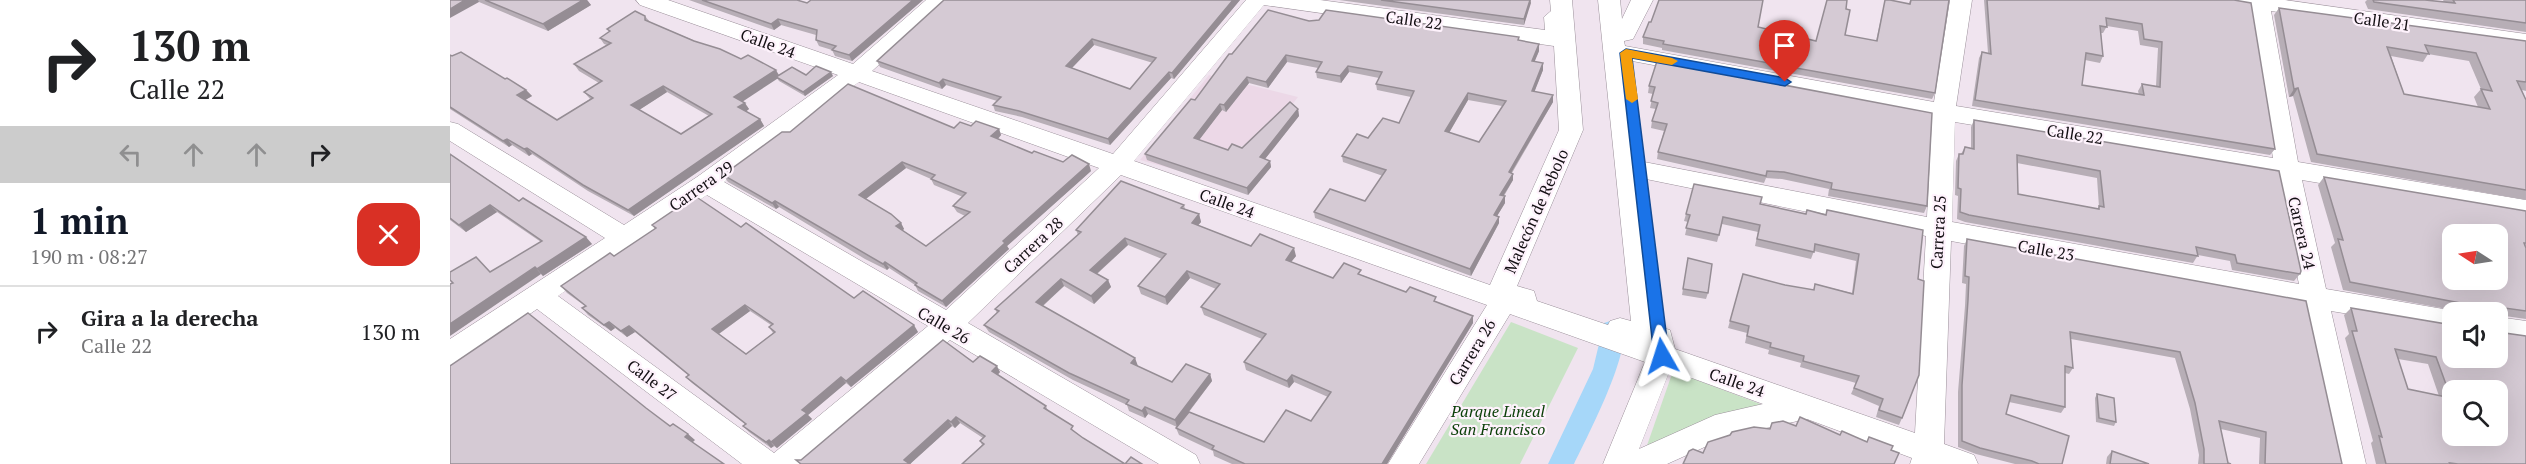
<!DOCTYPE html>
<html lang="es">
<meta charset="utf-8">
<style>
:root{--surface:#fff;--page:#f6f6f6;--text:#202124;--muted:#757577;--line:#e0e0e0;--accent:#111827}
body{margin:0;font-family:"PT Serif",serif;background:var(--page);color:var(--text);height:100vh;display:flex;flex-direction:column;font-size:22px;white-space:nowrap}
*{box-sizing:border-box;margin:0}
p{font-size:20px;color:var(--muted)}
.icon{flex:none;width:33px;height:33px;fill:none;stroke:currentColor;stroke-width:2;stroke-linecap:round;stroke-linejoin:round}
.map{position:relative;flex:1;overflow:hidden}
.details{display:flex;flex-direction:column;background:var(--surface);width:450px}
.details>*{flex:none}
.hud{background:#fff;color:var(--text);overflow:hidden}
.needle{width:39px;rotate:282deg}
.fabs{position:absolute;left:1992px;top:224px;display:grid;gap:12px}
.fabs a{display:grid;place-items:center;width:66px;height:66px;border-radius:12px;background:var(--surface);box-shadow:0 6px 24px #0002;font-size:30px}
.pin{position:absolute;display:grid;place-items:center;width:51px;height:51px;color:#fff;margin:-62px -26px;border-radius:50% 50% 50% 0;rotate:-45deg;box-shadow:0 0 6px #0007}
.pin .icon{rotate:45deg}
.me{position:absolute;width:66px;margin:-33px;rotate:354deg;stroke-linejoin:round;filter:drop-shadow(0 0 4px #0008)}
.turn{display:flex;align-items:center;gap:21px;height:126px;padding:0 30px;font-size:27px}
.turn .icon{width:78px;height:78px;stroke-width:2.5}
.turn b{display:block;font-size:42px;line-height:51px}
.lanes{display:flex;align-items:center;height:57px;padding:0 30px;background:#0003;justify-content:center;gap:30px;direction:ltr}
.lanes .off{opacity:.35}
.round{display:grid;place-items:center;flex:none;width:63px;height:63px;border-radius:18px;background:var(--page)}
.headline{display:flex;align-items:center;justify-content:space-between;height:102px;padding:0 30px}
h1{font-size:36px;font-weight:800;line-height:45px;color:var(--accent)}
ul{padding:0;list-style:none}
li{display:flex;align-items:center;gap:18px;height:90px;padding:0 30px;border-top:2px solid var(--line)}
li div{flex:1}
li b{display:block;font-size:22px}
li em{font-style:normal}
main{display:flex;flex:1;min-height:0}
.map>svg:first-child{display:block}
.industrial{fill:#ecd8e7}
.green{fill:#c9e3c6}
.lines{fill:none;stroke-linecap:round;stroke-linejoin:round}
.canal{fill:#a6d7f9;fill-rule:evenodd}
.minor-casing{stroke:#9b909a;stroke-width:1}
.minor{fill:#fff;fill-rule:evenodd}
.wall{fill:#b7aeb6;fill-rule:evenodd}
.shaded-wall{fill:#958d94}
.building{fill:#d5cad4;stroke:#958d94;stroke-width:1.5;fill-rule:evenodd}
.route{fill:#1a73e8;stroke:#114b97;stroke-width:1.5}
.slow{fill:#f59e0b}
.labels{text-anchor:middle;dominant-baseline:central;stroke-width:4.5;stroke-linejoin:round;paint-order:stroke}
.street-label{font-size:16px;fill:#130f13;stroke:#fef2fc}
.park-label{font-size:16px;font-style:italic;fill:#093e06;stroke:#fef2fc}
</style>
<main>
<section class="details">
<div class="hud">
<div class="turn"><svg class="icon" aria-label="right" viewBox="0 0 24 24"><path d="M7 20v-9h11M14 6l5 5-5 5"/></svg><div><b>130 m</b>Calle 22</div></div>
<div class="lanes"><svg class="icon off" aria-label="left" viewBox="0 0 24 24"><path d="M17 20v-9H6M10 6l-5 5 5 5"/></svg><svg class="icon off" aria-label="ahead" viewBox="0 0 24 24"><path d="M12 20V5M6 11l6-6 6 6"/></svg><svg class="icon off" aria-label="ahead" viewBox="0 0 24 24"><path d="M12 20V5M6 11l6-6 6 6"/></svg><svg class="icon" aria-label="right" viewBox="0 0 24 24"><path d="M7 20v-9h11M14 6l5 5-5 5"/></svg></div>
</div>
<div class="headline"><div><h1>1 min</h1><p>190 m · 08:27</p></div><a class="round" style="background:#d93025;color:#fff"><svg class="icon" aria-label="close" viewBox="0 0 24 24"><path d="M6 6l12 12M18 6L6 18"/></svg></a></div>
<ul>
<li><svg class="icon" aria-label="right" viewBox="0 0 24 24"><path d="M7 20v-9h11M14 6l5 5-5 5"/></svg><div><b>Gira a la derecha</b><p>Calle 22</p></div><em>130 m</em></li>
</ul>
</section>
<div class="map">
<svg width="2076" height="464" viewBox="0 0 2076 464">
<rect width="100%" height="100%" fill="#f0e4ef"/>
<polygon class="industrial" points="759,75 848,97 838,110 796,145 778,150 737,173 690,160"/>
<g class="green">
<polygon points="1061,322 1128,348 1070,464 976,464"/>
<polygon points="1223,371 1313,405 1194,454"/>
</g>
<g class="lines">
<path class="canal" d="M1163 320 1172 323C1184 348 1137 437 1124 464H1098L1143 369 1154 323Z"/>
<defs>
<g id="minor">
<path d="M186 0H218L403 64 476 0H500L422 71 663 154 796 0H870L1095 30 1094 17 1101 11 1100 0H1122L1133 130 1067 286 1084 291 1087 301 1158 325 1160 321 1170 318 1181 321 1148 0H1170L1172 19 1181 0H1203L1183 39 1174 41 1175 46 1484 102 1500 0H1522L1506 106 1823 158 1799 8 1781 5 1777 0H1835L2076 34V48L1821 11 1848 162 2076 200V218L1852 180 1876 289 2011 312H2002V331L1881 311 1916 464H1886L1853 306 1501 241 1494 444 1524 455 1528 464H1460L1462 458 1357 419 1279 436 1217 464H1153L1195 362 1060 314 969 464H938L1037 305 671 175 518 323 746 455 750 464H709L500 340 355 464H292L87 309 10 362 0 365V339L155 238 0 141V122L8 124 174 225 247 177 388 75 190 5ZM814 5 1104 46 1109 130 1040 285 684 161ZM1177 60 1482 118 1477 217 1189 161ZM409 82 649 168 496 310 274 182ZM1505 122 1826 176 1849 284 1502 222ZM1191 178 1476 236 1465 433 1225 349 1220 330 1209 327ZM257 195 478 326 324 453 108 296ZM1220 370 1313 404 1265 415 1189 449Z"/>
<polygon points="2048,317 2076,321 2076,343 2048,339"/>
</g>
</defs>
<use href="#minor" class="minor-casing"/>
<use href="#minor" class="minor"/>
</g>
<g class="wall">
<polygon points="0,0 137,0 141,5 98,31 29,2"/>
<polygon points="239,0 347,0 357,3 473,0 402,61 385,56 382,50 369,46 366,40 366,35 331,25 324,30"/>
<path d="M494 0H790L724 79 721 78 660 145 572 117 545 111 543 105 547 101 496 85 492 89 430 67 427 61ZM644 45 703 63 680 89 622 68Z"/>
<polygon points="889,0 1081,0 1074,25"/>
<polygon points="1435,0 1459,4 1460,0 1499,0 1485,93 1482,99 1212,50 1212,48 1193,44 1193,37 1308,27 1366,41 1396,9 1395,35 1426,41"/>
<path d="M1534 0H1784L1825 149 1820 155 1522 106 1529 58 1532 52 1538 53ZM1657 26 1688 31 1690 45 1708 48 1706 86 1692 84 1688 91 1689 95 1632 85 1635 60 1650 63 1653 56 1651 33H1653Z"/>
<polygon points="1917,0 1975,0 1994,2 1993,0 2076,0 2076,32 1918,9 1915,2"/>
<path d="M1829 8 2076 41V91L2072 90 2076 100V200L1861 162 1843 96 1839 97 1824 15ZM1978 54 2019 61 2031 89 2024 97 2028 107 1954 94 1941 56 1973 62Z"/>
<path d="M195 16 200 22 329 76 356 75 383 76 355 96 329 81 327 78 292 101 299 109 296 111 310 119 314 126 184 216 138 191 82 154 79 156 62 145 59 147 0 109V55L76 90 82 96 75 100 107 120 140 99 134 92 149 83 129 71 124 64 157 45 154 44 150 38 159 32 157 29ZM217 92 259 116 231 134 189 110Z"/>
<path d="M859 21 1069 41 1089 51 1084 62 1093 70 1084 92 1103 95V102L1062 173 1063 180 1054 196H1055V203L1047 216 1049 223 1021 276 865 218 864 212 915 201 933 176 893 162 892 156 918 138 949 123 961 97 927 90 926 84 929 78 899 72 891 83 867 78 866 72 868 68 837 62 818 88 799 83 776 112 772 110 749 140 778 150 792 148 848 109 849 116 815 159 820 161 821 167 798 195 697 160 695 154 745 100 782 54ZM1018 100 1052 106 1029 142 999 133Z"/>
<polygon points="1207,61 1477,206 1474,213 1378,196 1379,189 1332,179 1316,178 1314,183 1207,159 1208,152 1214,131 1201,128 1202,121 1206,109 1200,108 1203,94 1198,93 1199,86"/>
<path d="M1524 120 1829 171 1850 274 1844 281 1782 270 1780 261 1748 255 1743 263 1515 222 1507 219 1508 196 1505 195 1506 161 1509 154H1511L1515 147 1521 148V127ZM1567 163 1647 178 1649 207 1647 209 1568 194Z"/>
<path d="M521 126 549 129 551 135 548 139 582 153 641 171 557 246 559 249 496 307 468 291 465 285 439 268 437 270 415 259 329 207 326 209 278 182 273 175 340 132 504 128ZM456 168 481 179 484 185 513 197 503 206 507 212 515 216 476 246 452 230 454 229 451 223 416 199Z"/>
<polygon points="0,154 69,201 142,244 93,276 91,274 40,272 91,242 47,212 16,232 0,220"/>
<path d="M1874 177 2076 211V319L2055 316V333L2076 464H1926L1921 443 1923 441 1895 338 1899 334 1894 315 1901 308 2002 357 2048 312H2007L2008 311 1893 290 1881 247 1885 243 1868 185ZM1948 359 1978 364 1989 396 1958 389Z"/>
<polygon points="1310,204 1356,214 1357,210 1376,214 1377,210 1473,230 1452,418 1449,425 1426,417 1429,406 1401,394 1406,383 1350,367 1351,363 1318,354 1319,350 1295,343 1297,333 1278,328 1293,274 1335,285 1363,290 1365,284 1402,293 1406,261 1364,251 1361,259 1305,246 1308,232 1272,224 1267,242 1235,235 1238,222 1234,221 1236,214"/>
<path d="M734 205 735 209 749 214 751 222 748 225 801 246 846 256 841 262 883 278 912 275 956 292 987 302 1023 316V323L937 464H782L764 456 763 451 729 435 726 428 727 427 698 414 695 418 679 411 677 405 623 380 539 332 534 325 547 313 545 309 628 235 626 230ZM678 245 712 259 688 286 691 294 717 305 740 278 766 289 751 307 754 315 812 339 794 362 796 370 839 388 844 382 878 397 861 421 814 442 739 412 762 381 760 374 722 382 687 366 685 358 593 306 614 286 644 304 661 287 658 280 647 274Z"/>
<path d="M202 225 291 227 404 298 468 332 401 387 396 383 358 415 362 419 327 448 324 446 321 448 299 432 293 426 295 424 242 383 236 377 238 375 185 332 177 337 165 328 161 331 138 315 132 308 135 306 117 293 111 286 164 256 205 229ZM300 311 321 325 319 327 323 333 296 354 269 334Z"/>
<polygon points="1517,239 1856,301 1892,464 1809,464 1810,438 1771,429 1778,463 1781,464 1748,464 1749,455 1740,409 1725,358 1621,339 1623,368 1619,374 1615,373 1615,407 1611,413 1559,402 1556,414 1612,464 1565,464 1526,454 1508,447 1508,392 1515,306 1516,284 1512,283 1514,246"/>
<polygon points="1238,258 1258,293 1256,299 1232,295"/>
<polygon points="523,362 550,372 548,375 596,406 598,411 633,438 675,464 512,464 532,445 530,441 533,438 510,423 505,428 502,426 460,464 350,464 346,460 351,460"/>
<polygon points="1647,394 1666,422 1664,426 1646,422 1645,398"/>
<polygon points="1662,451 1699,464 1656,464 1657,457"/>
</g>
<g class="shaded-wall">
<polygon points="15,0 28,0 29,2 0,18 0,9"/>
<polygon points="133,0 137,0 141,5 98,31 93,24"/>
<polygon points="463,0 473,0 402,61 399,55"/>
<polygon points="783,0 790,0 724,79 722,73"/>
<polygon points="1080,0 1081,3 1074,25 1074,19"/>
<polygon points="328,19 331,25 324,30 321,24"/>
<polygon points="642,39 644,45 618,72 616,66"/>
<polygon points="1089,44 1089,51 1082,68 1082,61"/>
<polygon points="836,55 837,62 818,88 816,82"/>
<polygon points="1093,63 1093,70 1082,98 1082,91"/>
<polygon points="898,66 899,72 891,83 890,76"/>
<polygon points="326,70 330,77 289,104 284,97"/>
<polygon points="381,72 383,76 355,96 353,92"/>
<polygon points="719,72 721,78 660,145 658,139"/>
<polygon points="797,77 799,83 776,112 774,105"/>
<polygon points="493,79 496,85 492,89 489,83"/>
<polygon points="213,86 217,92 186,112 181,105"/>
<polygon points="1848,88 1843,96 1839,97 1844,89"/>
<polygon points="76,90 82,96 72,102 67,95"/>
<polygon points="1018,93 1018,100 996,138 995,131"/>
<polygon points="1103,95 1103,102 1058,178 1059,172"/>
<polygon points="295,103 299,109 293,114 288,107"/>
<polygon points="770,104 772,110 746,144 744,138"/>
<polygon points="848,109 849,116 811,164 810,157"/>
<polygon points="310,119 314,126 184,216 178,210"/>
<polygon points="549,129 551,135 544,143 541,136"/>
<polygon points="57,139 62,145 59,147 53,141"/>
<polygon points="77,148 82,154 79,156 74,149"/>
<polygon points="820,161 821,167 798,195 797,188"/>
<polygon points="452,162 456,168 413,201 409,195"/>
<polygon points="639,164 641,171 557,246 559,249 496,307 492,301 553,241"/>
<polygon points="1063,174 1063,180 1050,201 1050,195"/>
<polygon points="1055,196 1055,203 1044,221 1044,215"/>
<polygon points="325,201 329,207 326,209 322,203"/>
<polygon points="40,205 47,212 16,232 9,225"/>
<polygon points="749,214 751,222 744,230 742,223"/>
<polygon points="1049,217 1049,223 1021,276 1020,269"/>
<polygon points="451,223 454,229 450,233 446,226"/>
<polygon points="136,237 142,244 93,276 87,269"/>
<polygon points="675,238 678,245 643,277 640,270"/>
<polygon points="844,248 846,256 837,267 836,260"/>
<polygon points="435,262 439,268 437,270 433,264"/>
<polygon points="85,267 91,274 0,336 0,324"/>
<polygon points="737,271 740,278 717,305 715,297"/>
<polygon points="611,279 614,286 589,309 586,302"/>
<polygon points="658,280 661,287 644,304 641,296"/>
<polygon points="295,305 300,311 267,335 262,329"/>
<polygon points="1023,316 1023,323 937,464 932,464"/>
<polygon points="159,322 165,328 161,331 154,325"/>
<polygon points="464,325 468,332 401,387 396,381"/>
<polygon points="179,326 185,332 177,337 171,331"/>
<polygon points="685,358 688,366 684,370 681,363"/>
<polygon points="547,366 550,372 545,377 542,371"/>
<polygon points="760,374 762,381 727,427 725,420"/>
<polygon points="842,375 844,382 839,388 837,381"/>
<polygon points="391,377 396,383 358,415 362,419 327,448 321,442 352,410"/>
<polygon points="695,407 698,414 695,418 692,411"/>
<polygon points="506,417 510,423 505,428 501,422"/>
<polygon points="498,420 502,426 460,464 454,460"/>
<polygon points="238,434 245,440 242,443 235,437"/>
<polygon points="319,440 324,446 321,448 316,442"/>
</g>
<g class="building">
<polygon points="0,0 15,0 0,9"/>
<polygon points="35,0 133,0 93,24"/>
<polygon points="252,0 347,0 357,3 361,0 463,0 399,55 382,50 386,46 366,40 367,30 328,19 321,24"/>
<path d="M494 0H783L722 73 719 72 658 139 569 111 543 105 551 97 493 79 489 83 427 61ZM642 39 706 58 680 89 616 66Z"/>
<polygon points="931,0 1080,0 1074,19"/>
<polygon points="1209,0 1313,0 1308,27 1366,41 1377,0 1397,0 1396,9 1400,10 1395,35 1427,41 1435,0 1440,0 1460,4 1461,0 1499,0 1485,93 1213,44 1214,41 1193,37 1199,22 1201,22"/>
<path d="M1537 0H1784L1801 3 1825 149 1525 100 1532 52 1541 54ZM1656 18 1692 24 1694 39 1712 42 1710 87 1692 84 1694 95 1632 85 1636 53 1653 56 1650 26 1657 27Z"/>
<polygon points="1923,0 1975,0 2005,3 2003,0 2076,0 2076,23 1924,2"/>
<path d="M1829 8 2076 41V82L2067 81 2076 100V190L1867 154 1848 88 1844 89ZM1975 45 2026 53 2042 91 2031 89 2040 109 1954 94 1937 47 1979 54Z"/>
<path d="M818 10 859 21 869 20 876 10 1069 37 1068 40 1089 44 1082 61 1093 63 1082 91 1103 95 1059 172 1063 174 1050 195 1055 196 1044 215 1049 217 1020 269 864 212 880 189 915 201 936 170 892 156 907 134 918 138 933 118 949 123 964 91 926 84 932 72 898 66 890 76 866 72 872 62 836 55 816 82 797 77 774 105 770 104 744 138 778 150 782 144 792 148 840 102 848 109 810 157 820 161 797 188 695 154 741 99 745 100 779 54H782ZM1018 93 1056 101 1029 142 995 131Z"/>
<path d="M185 11 195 16V20L244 41 270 49 291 59 298 55 326 70 284 97 295 103 288 107 310 119 178 210 133 185 77 148 74 149 57 139 53 141 0 107V55L2 56 11 52 55 79 57 78 76 90 67 95 107 120 143 98 134 92 152 81 124 64 161 43 150 38 160 31 157 29ZM213 86 262 114 231 134 181 105Z"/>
<polygon points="1207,61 1482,113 1477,206 1381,189 1382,183 1334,172 1317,171 1316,176 1208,152 1217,124 1202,121 1208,103 1201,101 1205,87 1199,86"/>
<polygon points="366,66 381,72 353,92 326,77 342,67 356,75"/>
<path d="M398 84 504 128 510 122 521 126 526 121 549 129 541 136 582 153 584 151 613 162 622 155 639 164 553 241 555 243 492 301 465 285 467 283 435 262 433 264 325 201 322 203 273 175 332 132H340ZM452 162 485 175 481 179 516 193 503 206 520 212 476 246 446 226 451 223 441 214 409 195Z"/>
<path d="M1524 120 1829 171 1851 271 1850 274 1787 263 1785 255 1746 247 1748 256 1519 215 1510 212 1511 189 1508 188 1509 154H1513L1515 147 1524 149ZM1567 155 1650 171 1654 207 1649 206V209L1568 194Z"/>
<polygon points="0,154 69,201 73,198 136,237 87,269 85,267 0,324 0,284 3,283 0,280 0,272 26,257 40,272 92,241 40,205 9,225 0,218"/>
<path d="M1874 177 2076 211V243H2074L2076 248V311L2055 308V333L2076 336V464H2008L2000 463 2001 464H1936L1929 436 1932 437 1902 331H1907L1901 308 2002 325V357H2048V312H2012V307L2021 305 1900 282 1888 239 1893 240ZM2002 234H2048V279H2002ZM1945 349 1986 357 2001 398 1958 389ZM2002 390H2048V435H2002Z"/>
<polygon points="671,181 734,205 731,208 749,214 742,223 801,246 810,234 844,248 836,260 883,278 894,263 911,270 908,274 956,292 960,287 986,297 984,301 1023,316 932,464 795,464 762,449 764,446 726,428 739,412 814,442 836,410 861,421 881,392 842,375 837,381 794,362 816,334 751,307 770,284 737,271 715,297 688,286 716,254 675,238 640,270 658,280 641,296 611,279 586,302 685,358 681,363 722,382 736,364 760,374 725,420 695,407 692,411 676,404 679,400 619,373 534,325 549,311 545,309 631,232 626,230"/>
<polygon points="1244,184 1312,197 1310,204 1356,214 1357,210 1376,215 1377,210 1473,230 1468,279 1474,281 1469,375 1452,418 1429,410 1433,399 1404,388 1409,376 1353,361 1354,356 1320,347 1321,343 1297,336 1299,326 1280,321 1293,274 1335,285 1364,290 1365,284 1403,294 1409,254 1365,244 1364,252 1307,239 1310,225 1273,217 1269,235 1236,228 1240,215 1236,214"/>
<path d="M245 196 291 227 296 223 404 298 413 291 464 325 396 381 391 377 352 410 357 413 321 442 319 440 316 442 293 426 296 424 236 377 239 375 179 326 171 331 159 322 154 325 132 308 136 306 111 286 160 253 164 256 206 228 202 225ZM295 305 323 324 319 327 325 332 296 354 262 329Z"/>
<polygon points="1517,239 1856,301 1892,464 1815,464 1816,432 1769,421 1778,463 1781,464 1754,464 1754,449 1745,403 1730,352 1620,332 1623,368 1615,366 1615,407 1561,395 1556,414 1619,436 1612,464 1589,464 1582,461 1530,448 1512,441 1512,385 1518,300 1519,277 1515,276"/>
<polygon points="1238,258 1262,264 1258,293 1233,289"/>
<polygon points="78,313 196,408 220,426 223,424 238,434 235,437 274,464 0,464 0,366"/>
<polygon points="493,340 523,362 530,356 547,366 542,371 596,406 594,408 623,426 621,429 633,438 675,464 681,457 692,464 512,464 534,444 530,441 535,436 506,417 501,422 498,420 454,460 460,464 351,464 346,460 351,460"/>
<polygon points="1647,394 1664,398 1666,422 1649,418"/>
<polygon points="1350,417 1390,435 1392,431 1417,442 1419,437 1443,446 1441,450 1449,453 1444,464 1233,464 1239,451 1243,449 1253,453 1258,442 1280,435 1282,432 1304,427 1320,429 1322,423 1333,421 1346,426"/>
<polygon points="1662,451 1699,464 1660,464"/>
</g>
<polygon class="route" points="1176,49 1335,78 1341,82 1335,86 1182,58 1219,356 1212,362 1204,356 1170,53"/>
<polygon class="slow" points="1176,49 1222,58 1228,61 1222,65 1182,58 1188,99 1182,103 1176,99 1170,53"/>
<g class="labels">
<g class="street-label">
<text transform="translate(964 20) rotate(8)">Calle 22</text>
<text transform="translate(1932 21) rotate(8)">Calle 21</text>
<text transform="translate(318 43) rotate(20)">Calle 24</text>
<text transform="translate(1625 134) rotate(9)">Calle 22</text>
<text transform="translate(251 186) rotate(-35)">Carrera 29</text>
<text transform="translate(777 203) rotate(20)">Calle 24</text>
<text transform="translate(1086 211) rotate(-66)">Malecón de Rebolo</text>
<text transform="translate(1488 232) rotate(-87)">Carrera 25</text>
<text transform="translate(1852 233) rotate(77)">Carrera 24</text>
<text transform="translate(583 245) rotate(-43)">Carrera 28</text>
<text transform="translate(1596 250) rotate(10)">Calle 23</text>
<text transform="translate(494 325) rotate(30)">Calle 26</text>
<text transform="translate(1022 352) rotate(-59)">Carrera 26</text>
<text transform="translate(202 380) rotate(37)">Calle 27</text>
<text transform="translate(1287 382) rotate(19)">Calle 24</text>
</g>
<g class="park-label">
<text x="1048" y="411">Parque Lineal<tspan x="1048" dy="18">San Francisco</tspan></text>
</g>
</g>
</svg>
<div class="fabs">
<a><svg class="needle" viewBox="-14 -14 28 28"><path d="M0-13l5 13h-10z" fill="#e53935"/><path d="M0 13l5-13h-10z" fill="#757577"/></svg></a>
<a><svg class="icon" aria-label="sound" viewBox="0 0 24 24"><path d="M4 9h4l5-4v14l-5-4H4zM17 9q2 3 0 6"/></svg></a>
<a><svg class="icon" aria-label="search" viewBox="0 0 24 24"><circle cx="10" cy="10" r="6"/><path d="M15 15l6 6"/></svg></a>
</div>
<div class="pin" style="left:1335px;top:82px;background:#d93025"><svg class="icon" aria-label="arrive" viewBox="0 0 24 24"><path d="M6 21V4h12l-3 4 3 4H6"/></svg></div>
<svg class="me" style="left:1212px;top:356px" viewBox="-20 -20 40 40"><path d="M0-17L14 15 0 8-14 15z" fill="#1a73e8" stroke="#fff" stroke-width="4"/></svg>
</div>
</main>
